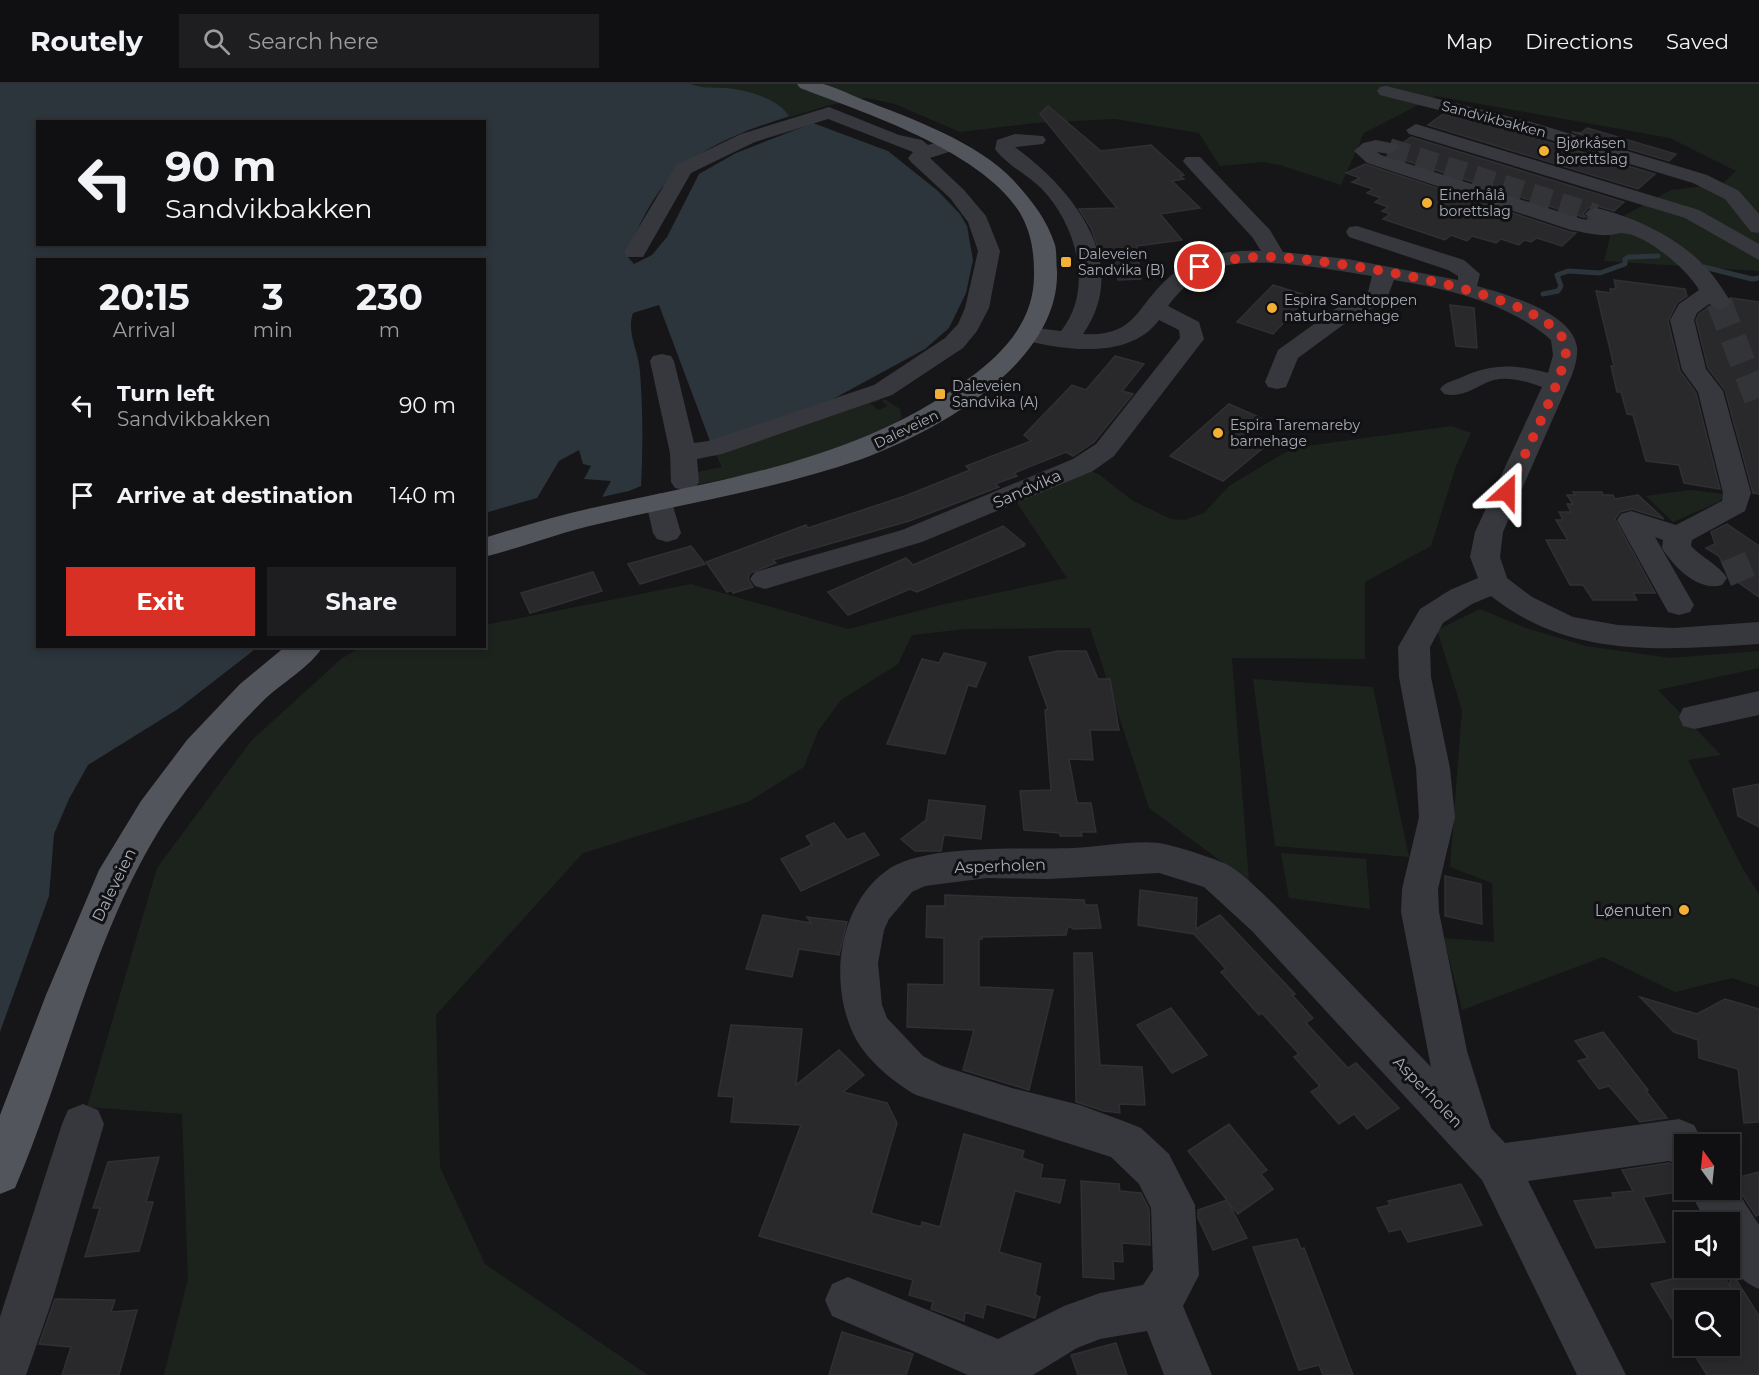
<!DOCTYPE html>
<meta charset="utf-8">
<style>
:root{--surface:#101012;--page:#1e1e20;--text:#f1f3f6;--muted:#9c9d9f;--line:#303032;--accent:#d93025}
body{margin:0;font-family:Montserrat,sans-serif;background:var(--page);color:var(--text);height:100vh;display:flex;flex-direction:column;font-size:22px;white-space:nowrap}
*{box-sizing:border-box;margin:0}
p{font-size:20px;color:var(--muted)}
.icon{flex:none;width:33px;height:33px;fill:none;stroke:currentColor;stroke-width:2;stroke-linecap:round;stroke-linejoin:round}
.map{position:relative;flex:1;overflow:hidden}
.panel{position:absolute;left:36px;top:174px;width:450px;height:390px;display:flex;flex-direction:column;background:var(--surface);border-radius:0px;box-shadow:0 3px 9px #0003,0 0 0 2px var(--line)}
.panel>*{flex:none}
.hud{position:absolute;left:36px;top:36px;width:450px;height:126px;border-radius:0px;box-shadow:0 3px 9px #0003,0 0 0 2px var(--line);background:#101012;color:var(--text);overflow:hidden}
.needle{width:39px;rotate:345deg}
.fabs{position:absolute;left:1674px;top:1050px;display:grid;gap:12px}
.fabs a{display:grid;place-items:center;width:66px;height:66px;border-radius:0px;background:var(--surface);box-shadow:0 3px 9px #0003,0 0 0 2px var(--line);font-size:30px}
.pin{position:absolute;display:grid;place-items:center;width:51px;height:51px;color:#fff;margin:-26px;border:3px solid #fff;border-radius:50%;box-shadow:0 2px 6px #0007}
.me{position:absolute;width:66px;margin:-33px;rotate:24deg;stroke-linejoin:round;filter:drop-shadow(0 0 4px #0008)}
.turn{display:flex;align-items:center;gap:21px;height:126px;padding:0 30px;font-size:27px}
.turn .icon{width:78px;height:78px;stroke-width:2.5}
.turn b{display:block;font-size:42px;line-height:51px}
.eta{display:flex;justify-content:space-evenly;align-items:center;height:102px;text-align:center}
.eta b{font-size:36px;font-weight:700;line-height:42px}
.action{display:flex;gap:12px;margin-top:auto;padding:12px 30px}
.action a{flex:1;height:69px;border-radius:0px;background:var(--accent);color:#fff;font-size:24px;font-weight:700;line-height:69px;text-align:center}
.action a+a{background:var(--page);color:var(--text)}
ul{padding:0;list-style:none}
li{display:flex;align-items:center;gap:18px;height:90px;padding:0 30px}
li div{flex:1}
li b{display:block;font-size:22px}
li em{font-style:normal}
header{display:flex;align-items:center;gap:36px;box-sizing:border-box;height:84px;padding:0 30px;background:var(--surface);border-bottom:2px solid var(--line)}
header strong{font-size:28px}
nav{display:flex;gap:33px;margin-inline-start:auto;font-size:21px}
.search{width:420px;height:54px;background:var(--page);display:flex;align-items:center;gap:15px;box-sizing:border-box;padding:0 21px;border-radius:0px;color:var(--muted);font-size:22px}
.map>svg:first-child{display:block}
.green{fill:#1c231d}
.water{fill:#2c353c;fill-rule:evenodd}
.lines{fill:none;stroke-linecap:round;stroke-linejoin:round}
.stream{stroke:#2c353c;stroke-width:5}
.building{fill:#29292c;stroke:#303034;stroke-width:1.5}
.minor-tunnel-far1{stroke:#333438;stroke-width:20;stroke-dasharray:20 10;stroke-linecap:butt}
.minor-tunnel{stroke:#333438;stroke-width:26;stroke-dasharray:26 13;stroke-linecap:butt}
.minor{fill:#37383d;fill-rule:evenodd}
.major{fill:#53555c;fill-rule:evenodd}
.route{stroke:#d93025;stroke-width:10;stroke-dasharray:0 18}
.poi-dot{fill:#f2b134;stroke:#111113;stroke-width:2}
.labels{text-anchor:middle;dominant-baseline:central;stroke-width:6;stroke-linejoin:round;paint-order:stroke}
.far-street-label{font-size:14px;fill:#a8adb8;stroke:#111113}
.far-poi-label{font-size:14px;fill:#a8adb8;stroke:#111113;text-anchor:start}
.street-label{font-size:16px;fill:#a8adb8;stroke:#111113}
.poi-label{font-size:16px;fill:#a8adb8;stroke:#111113;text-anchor:end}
</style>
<header>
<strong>Routely</strong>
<div class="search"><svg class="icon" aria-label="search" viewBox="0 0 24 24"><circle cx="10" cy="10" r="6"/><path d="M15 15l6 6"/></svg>Search here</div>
<nav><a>Map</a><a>Directions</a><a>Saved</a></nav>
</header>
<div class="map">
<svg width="1759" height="1291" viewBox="0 0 1759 1291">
<rect width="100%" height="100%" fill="#161618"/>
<g class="green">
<polygon points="691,0 1759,0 1759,187 1604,177 1614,137 1671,106 1722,100 1736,87 1670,54 1436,12 1364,49 1341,101 1280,81 1263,78 1220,82 1199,49 1115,35 1035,39 960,48 895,20 867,14 830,21 780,36 789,32 720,4 705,5"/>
<polygon points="880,314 879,317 870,319 878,326 888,322 882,317 884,315 900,325 902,333 889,345 787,382 696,401 693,389 722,383 714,367"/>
<polygon points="1452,342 1471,349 1456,382 1431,462 1365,498 1365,575 1232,574 1249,798 1149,724 1090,544 966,545 912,551 898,580 841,616 818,647 804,683 748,718 583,769 436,931 440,1083 485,1180 648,1291 164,1291 188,1195 182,1030 87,1023 157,784 251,657 341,575 361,563 484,562 485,541 691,500 848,545 945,520 1067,494 1017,419 1087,385 1100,391 1133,417 1171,435 1184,436 1204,429 1229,402 1286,368 1307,362"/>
<polygon points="1690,406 1725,410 1719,418 1673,438 1646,412"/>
<polygon points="1480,525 1523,543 1586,562 1670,574 1759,567 1759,584 1658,606 1721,671 1688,676 1743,785 1759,810 1759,903 1732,894 1675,908 1603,873 1462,926 1444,854 1494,858 1492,799 1450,783 1462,626 1437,546"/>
<polygon points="1253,595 1373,603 1409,773 1275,762"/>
<polygon points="1281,769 1366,775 1370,825 1289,814"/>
</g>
<path class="water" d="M0 0H691C703 5 712 3 724 4 744 5 778 14 789 32 774 38 757 42 742 49 671 79 656 103 626 171L634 180 652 171 667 153 699 90 736 69 813 39 888 67 938 107 960 130 967 142 973 176 966 209 949 244 925 265 811 327 710 357 659 221 633 229C626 249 639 267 640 288 643 326 643 364 641 402L629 407 602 413 611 397 584 395 591 382 583 380 579 366 559 377 537 414 485 429 484 176H38V562L258 563 178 625 88 681 69 715 54 750 49 812 0 948ZM38 38H484V160H38Z"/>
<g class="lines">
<g class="stream">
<polyline points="1704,183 1752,195 1759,194"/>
<polyline points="1543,210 1558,207 1561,202 1557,191 1568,187 1600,189 1625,180 1625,175 1629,173 1658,172"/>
</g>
</g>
<g class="building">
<polygon points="1048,22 1101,67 1151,61 1184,91 1180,92 1184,95 1172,97 1200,124 1160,130 1182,156 1137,162 1141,195 1118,196 1113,165 1099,167 1091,144 1079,125 1117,124 1040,30"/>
<polygon points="1443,30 1508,46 1655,90 1638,105 1428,41"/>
<polygon points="1587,44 1676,70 1669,77 1572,48 1581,49"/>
<polygon points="1411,53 1624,118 1614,127 1597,122 1588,124 1583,130 1586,133 1583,133 1391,72 1400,66 1403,62 1400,61"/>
<polygon points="1365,80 1570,148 1576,149 1562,162 1537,154 1531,158 1524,156 1519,161 1501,155 1496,159 1472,152 1467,157 1451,151 1445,156 1383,135 1390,130 1382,127 1388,123 1375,118 1381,114 1367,109 1373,105 1352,98 1360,94 1346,89"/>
<polygon points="1614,196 1685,205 1687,212 1677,219 1668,237 1680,287 1696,309 1720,405 1684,399 1679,381 1646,377 1633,331 1627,330 1621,308 1617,308 1611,282 1614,282 1596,207 1611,209 1610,205 1616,205"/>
<polygon points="1273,201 1309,212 1273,250 1237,238"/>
<polygon points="1731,214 1759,218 1759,410 1753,409 1725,306 1708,284 1696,236 1699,230 1709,223 1718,227 1728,225 1733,218"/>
<polygon points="1450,221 1474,224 1477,264 1456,262"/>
<polygon points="1115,272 1144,280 1122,307 1133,310 1094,358 1073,372 1066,368 1014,389 1017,392 995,400 999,403 909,437 773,476 776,479 750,489 748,495 753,503 733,509 732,506 727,508 706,478 806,441 808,444 905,412 970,386 966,382 1031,357 1024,351 1072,301 1086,306"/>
<polygon points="1229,320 1261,334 1245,350 1268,360 1223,397 1170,372"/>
<polygon points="1573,408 1602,408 1603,411 1613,411 1615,415 1638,411 1664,435 1632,425 1620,428 1615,435 1655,509 1633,509 1637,516 1593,516 1583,501 1570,501 1546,456 1568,456 1556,436 1563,436 1559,428 1571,428 1567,420 1573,420 1567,411 1575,411"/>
<polygon points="1727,440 1759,462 1759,513 1728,491 1719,472 1706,464 1715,460 1711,448"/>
<polygon points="1003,442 1025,460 1022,461 1024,462 917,508 910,505 848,531 828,508 906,474 913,481"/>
<polygon points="691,462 705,480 640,500 628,480"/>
<polygon points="593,488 602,507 530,529 521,509"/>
<polygon points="1058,567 1086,567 1098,595 1110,595 1119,646 1090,646 1093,676 1069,675 1077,719 1091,719 1096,748 1081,748 1082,752 1060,752 1060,749 1024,746 1020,707 1051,706 1045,626 1048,625 1029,573"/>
<polygon points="944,569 986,579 976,603 968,601 945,670 887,660 922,575 939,579"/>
<polygon points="1759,700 1759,743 1738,732 1733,705"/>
<polygon points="929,716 985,722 981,755 944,751 941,767 915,767 901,755 926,736"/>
<polygon points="834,739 847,756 864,749 879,771 801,807 781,775 812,761 806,752"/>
<polygon points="1445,792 1481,800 1482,840 1445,832"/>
<polygon points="1140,806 1197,814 1196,845 1220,831 1295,910 1292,911 1313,934 1306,939 1348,984 1356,979 1399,1024 1367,1045 1354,1030 1339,1040 1311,1008 1320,1002 1294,973 1299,970 1262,929 1259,931 1221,888 1226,885 1194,850 1138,841"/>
<polygon points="945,811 1084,816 1085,821 1097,821 1101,844 1074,845 1068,842 1066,851 982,853 982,855 979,855 979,903 1053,906 1029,1006 963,986 974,946 907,943 908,900 944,901 944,854 926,853 927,822 945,822"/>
<polygon points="763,831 811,839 807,833 847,838 839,871 799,865 792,893 746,885"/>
<polygon points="1074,869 1092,869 1100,981 1142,983 1145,1021 1119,1020 1120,1029 1104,1027 1076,1018"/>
<polygon points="1640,913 1697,930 1725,915 1759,925 1759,1038 1744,1039 1738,985 1699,974 1698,956 1674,948"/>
<polygon points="1171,924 1207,971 1172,989 1137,941"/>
<polygon points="731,941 802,945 796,1001 839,966 864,991 843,1008 887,1019 897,1039 871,1129 921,1143 922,1138 940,1143 964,1050 1024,1067 1022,1074 1043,1081 1040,1094 1065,1096 1060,1119 1015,1107 999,1168 1041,1180 1035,1211 1040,1213 1035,1234 986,1220 983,1234 965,1228 964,1237 931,1225 933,1218 909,1211 913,1196 759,1152 801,1041 731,1038 734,1013 718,1012"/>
<polygon points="1603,948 1648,1006 1646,1007 1667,1034 1640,1038 1609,1002 1599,1005 1578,977 1588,974 1575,957"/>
<polygon points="1229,1040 1267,1086 1261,1090 1273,1105 1238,1130 1228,1118 1247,1154 1213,1166 1198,1134 1198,1126 1227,1116 1188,1067"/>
<polygon points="159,1073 146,1118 153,1118 139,1167 85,1173 100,1124 93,1124 108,1078"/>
<polygon points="1669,1079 1684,1086 1684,1107 1643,1113 1665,1158 1596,1164 1574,1117 1614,1113 1612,1109 1633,1107 1622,1086"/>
<polygon points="1759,1088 1759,1131 1756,1132 1732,1095"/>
<polygon points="1081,1097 1119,1100 1120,1107 1141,1109 1149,1125 1150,1161 1122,1159 1123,1178 1113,1177 1114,1195 1083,1193"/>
<polygon points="1461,1100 1482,1141 1408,1158 1401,1145 1389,1148 1377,1124 1390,1121 1388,1117"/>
<polygon points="1297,1155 1301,1165 1304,1164 1353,1291 1323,1291 1319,1281 1299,1286 1253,1163"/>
<polygon points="1718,1184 1730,1202 1730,1186 1759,1232 1759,1291 1707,1291 1689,1262 1730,1262 1730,1216 1684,1216 1684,1255 1651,1200"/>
<polygon points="55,1215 115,1216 111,1228 137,1226 119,1291 62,1291 71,1263 39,1260"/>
<polygon points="842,1248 913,1270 906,1291 829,1291"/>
<polygon points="1116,1259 1127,1291 1078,1291 1071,1271"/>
</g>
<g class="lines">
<polyline class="minor-tunnel-far1" points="1389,64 1596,130"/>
<g class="minor-tunnel">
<polyline points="1719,218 1759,320"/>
<polyline points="1726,490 1759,476"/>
</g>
<g class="minor">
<polygon points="1386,2 1531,38 1707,91 1739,107 1759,130 1759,149 1751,148 1725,115 1693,99 1517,46 1380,11 1377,7 1380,3"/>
<polygon points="829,23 899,51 922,56 928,61 951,55 958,57 961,61 958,65 930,74 964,106 986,132 1000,167 989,224 977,247 963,264 892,311 722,370 697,375 699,398 695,404 685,406 675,404 671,398 670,369 650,277 653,272 662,270 671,272 674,277 694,359 708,357 874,301 945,254 958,240 965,224 978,167 968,138 950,114 911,78 908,74 913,68 828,35 755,58 691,89 643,173 627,173 624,168 676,81 741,50"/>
<polygon points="1416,40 1699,126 1759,160 1759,176 1685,134 1409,50 1406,46"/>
<path d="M1015 50 1043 52 1046 56 1043 60 1015 63C1072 105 1133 178 1083 250 1135 253 1135 225 1166 196 1192 172 1227 165 1261 167L1253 154 1186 81 1183 77 1186 73H1200L1270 146 1283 168 1348 175 1458 196V192L1448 186 1349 153 1346 148 1349 143 1357 142 1464 176 1480 190 1477 202C1505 210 1572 228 1577 263 1578 273 1575 282 1572 291L1503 448 1500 473 1507 494 1532 513 1573 533 1618 541 1674 544 1759 538V560C1664 566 1570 575 1491 512L1472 520 1443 539 1430 563 1431 593 1450 684 1455 733 1438 805 1439 828 1467 967 1491 1044 1505 1059 1679 1035 1694 1041 1704 1060H1684V1084L1669 1077 1528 1097 1626 1291H1577L1482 1096 1252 847 1204 803 1159 789 1048 795 987 794 925 802 912 808 889 835 884 846 878 879 882 921 887 934 923 972 942 982 1012 1004 1080 1021 1126 1038 1141 1044 1169 1070 1195 1121 1199 1191 1183 1222 1212 1291H1164L1147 1247 1100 1255 1077 1264 1033 1291H968L832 1232 825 1216 832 1200 848 1193 998 1255 1064 1222 1100 1209 1143 1201 1153 1186 1151 1124 1139 1100 1111 1073 916 1011C895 999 870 979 857 957 828 905 836 824 886 787 922 759 1027 766 1073 764 1099 763 1134 756 1159 759 1173 761 1217 775 1228 781 1249 793 1284 831 1302 849 1345 894 1388 938 1431 983L1401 828 1402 805 1419 733 1416 684 1399 593 1398 563 1420 525 1450 506 1478 494 1470 473 1475 448 1542 303C1528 298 1510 292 1494 296 1476 301 1464 315 1444 310L1440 305C1445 298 1453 297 1460 294 1491 279 1516 280 1548 289L1553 271 1551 256C1509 219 1448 205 1394 196L1386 217 1351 235 1298 274 1286 303 1277 305 1268 303 1265 298 1278 266 1335 225 1368 208 1372 192C1328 185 1267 173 1223 182 1201 187 1181 204 1168 222L1199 238 1204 255 1114 372 1093 387 922 458 765 505 755 502 750 495 755 488 902 446 1073 375 1096 360 1180 254 1179 246 1159 236C1129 277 1062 266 1020 255L1016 250 1020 245 1028 243 1061 247C1095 205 1076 140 1041 104 1027 91 1006 80 995 65L997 56Z"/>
<path d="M1376 56 1396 60 1399 64 1389 70 1377 68 1381 71 1582 135 1594 137 1585 130 1589 126 1596 124C1634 133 1680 154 1706 184 1716 194 1723 206 1731 218L1727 223 1719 225 1709 220 1697 229 1694 236 1706 285 1723 307 1751 409 1745 427 1692 456 1691 462C1702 474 1718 480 1727 494L1722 501C1698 508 1674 483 1662 464L1663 456 1655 453 1694 521 1690 528 1679 531 1668 528 1617 436 1621 430 1631 427 1676 441 1722 417 1723 409 1698 308 1682 286 1670 236 1679 220 1699 206C1688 186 1646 150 1622 149 1618 149 1613 151 1608 151 1597 152 1583 148 1571 146L1367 79 1354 67 1363 59Z"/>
<polygon points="660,409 670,412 681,449 677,455 667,458 657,455 653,449 646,418 650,412"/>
<polygon points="1759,607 1759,631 1695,645 1683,642 1679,633 1683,624"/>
<polygon points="83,1020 98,1026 104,1040 52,1217 26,1291 0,1291 0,1233 62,1040 68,1026"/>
<path d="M1730 1096 1759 1141V1205C1726 1191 1730 1170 1730 1138H1706L1689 1106H1730Z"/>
</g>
<g class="major">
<path d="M797 0C805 0 815 0 823 0 835 3 849 10 861 15 910 34 978 58 1014 97 1031 116 1047 135 1055 161 1057 169 1056 179 1057 187 1060 279 938 347 862 375 776 405 686 419 598 440 559 449 523 463 484 473V454C523 442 562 430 601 422 730 394 860 375 968 295 1004 269 1035 236 1034 189 1034 167 1031 148 1020 129 982 67 865 29 800 4Z"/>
<path d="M286 562H323C312 582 280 600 263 617 226 653 193 694 165 737 93 849 67 983 15 1104L0 1110V1031L46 911 99 786 141 717 187 656 240 600Z"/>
</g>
</g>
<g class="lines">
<path class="route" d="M1200 183C1224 176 1247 172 1272 173 1319 174 1564 208 1566 265 1567 289 1519 381 1507 408"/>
</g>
<g class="poi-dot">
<circle cx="1544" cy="67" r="6"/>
<circle cx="1427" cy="119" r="6"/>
<rect x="1060" y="172" width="12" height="12" rx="3"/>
<circle cx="1272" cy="224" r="6"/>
<rect x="934" y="304" width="12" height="12" rx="3"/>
<circle cx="1218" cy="349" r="6"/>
<circle cx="1684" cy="826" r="6"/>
</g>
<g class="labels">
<g class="far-street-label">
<text transform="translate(1494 35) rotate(15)">Sandvikbakken</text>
<text transform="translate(906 345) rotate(-26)">Daleveien</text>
</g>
<g class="far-poi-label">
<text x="1556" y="59">Bjørkåsen<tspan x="1556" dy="16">borettslag</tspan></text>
<text x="1439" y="111">Einerhålå<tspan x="1439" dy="16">borettslag</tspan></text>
<text x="1078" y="170">Daleveien<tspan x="1078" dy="16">Sandvika (B)</tspan></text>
<text x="1284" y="216">Espira Sandtoppen<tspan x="1284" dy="16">naturbarnehage</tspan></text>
<text x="952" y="302">Daleveien<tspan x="952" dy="16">Sandvika (A)</tspan></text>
<text x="1230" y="341">Espira Taremareby<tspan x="1230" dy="16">barnehage</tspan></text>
</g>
<g class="street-label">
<text transform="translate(1027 405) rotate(-24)">Sandvika</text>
<text transform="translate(1000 782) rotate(-2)">Asperholen</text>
<text transform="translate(114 801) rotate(-64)">Daleveien</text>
<text transform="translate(1428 1008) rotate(46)">Asperholen</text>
</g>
<g class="poi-label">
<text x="1672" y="826">Løenuten</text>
</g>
</g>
</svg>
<div class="fabs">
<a><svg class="needle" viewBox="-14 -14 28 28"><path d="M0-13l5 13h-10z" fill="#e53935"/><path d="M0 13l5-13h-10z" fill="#9c9d9f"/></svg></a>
<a><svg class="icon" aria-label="sound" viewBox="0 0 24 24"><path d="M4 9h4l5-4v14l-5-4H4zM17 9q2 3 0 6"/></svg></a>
<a><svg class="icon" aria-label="search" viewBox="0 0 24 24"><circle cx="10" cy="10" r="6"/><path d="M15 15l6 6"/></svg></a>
</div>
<div class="pin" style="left:1200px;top:183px;background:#d93025"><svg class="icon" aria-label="arrive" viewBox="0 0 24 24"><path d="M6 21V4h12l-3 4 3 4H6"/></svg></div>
<svg class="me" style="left:1507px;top:408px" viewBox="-20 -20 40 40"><path d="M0-17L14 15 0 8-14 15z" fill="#d93025" stroke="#fff" stroke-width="4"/></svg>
<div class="hud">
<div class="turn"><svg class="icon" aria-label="left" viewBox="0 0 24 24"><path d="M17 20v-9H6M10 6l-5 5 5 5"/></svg><div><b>90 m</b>Sandvikbakken</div></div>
</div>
<section class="panel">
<div class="eta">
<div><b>20:15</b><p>Arrival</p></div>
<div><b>3</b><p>min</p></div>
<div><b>230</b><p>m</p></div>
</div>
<ul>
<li><svg class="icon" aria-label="left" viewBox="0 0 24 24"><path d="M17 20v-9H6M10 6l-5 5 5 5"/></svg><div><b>Turn left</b><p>Sandvikbakken</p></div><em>90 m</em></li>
<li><svg class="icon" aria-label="arrive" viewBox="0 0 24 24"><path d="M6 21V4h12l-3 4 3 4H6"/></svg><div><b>Arrive at destination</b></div><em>140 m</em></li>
</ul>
<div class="action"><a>Exit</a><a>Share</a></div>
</section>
</div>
